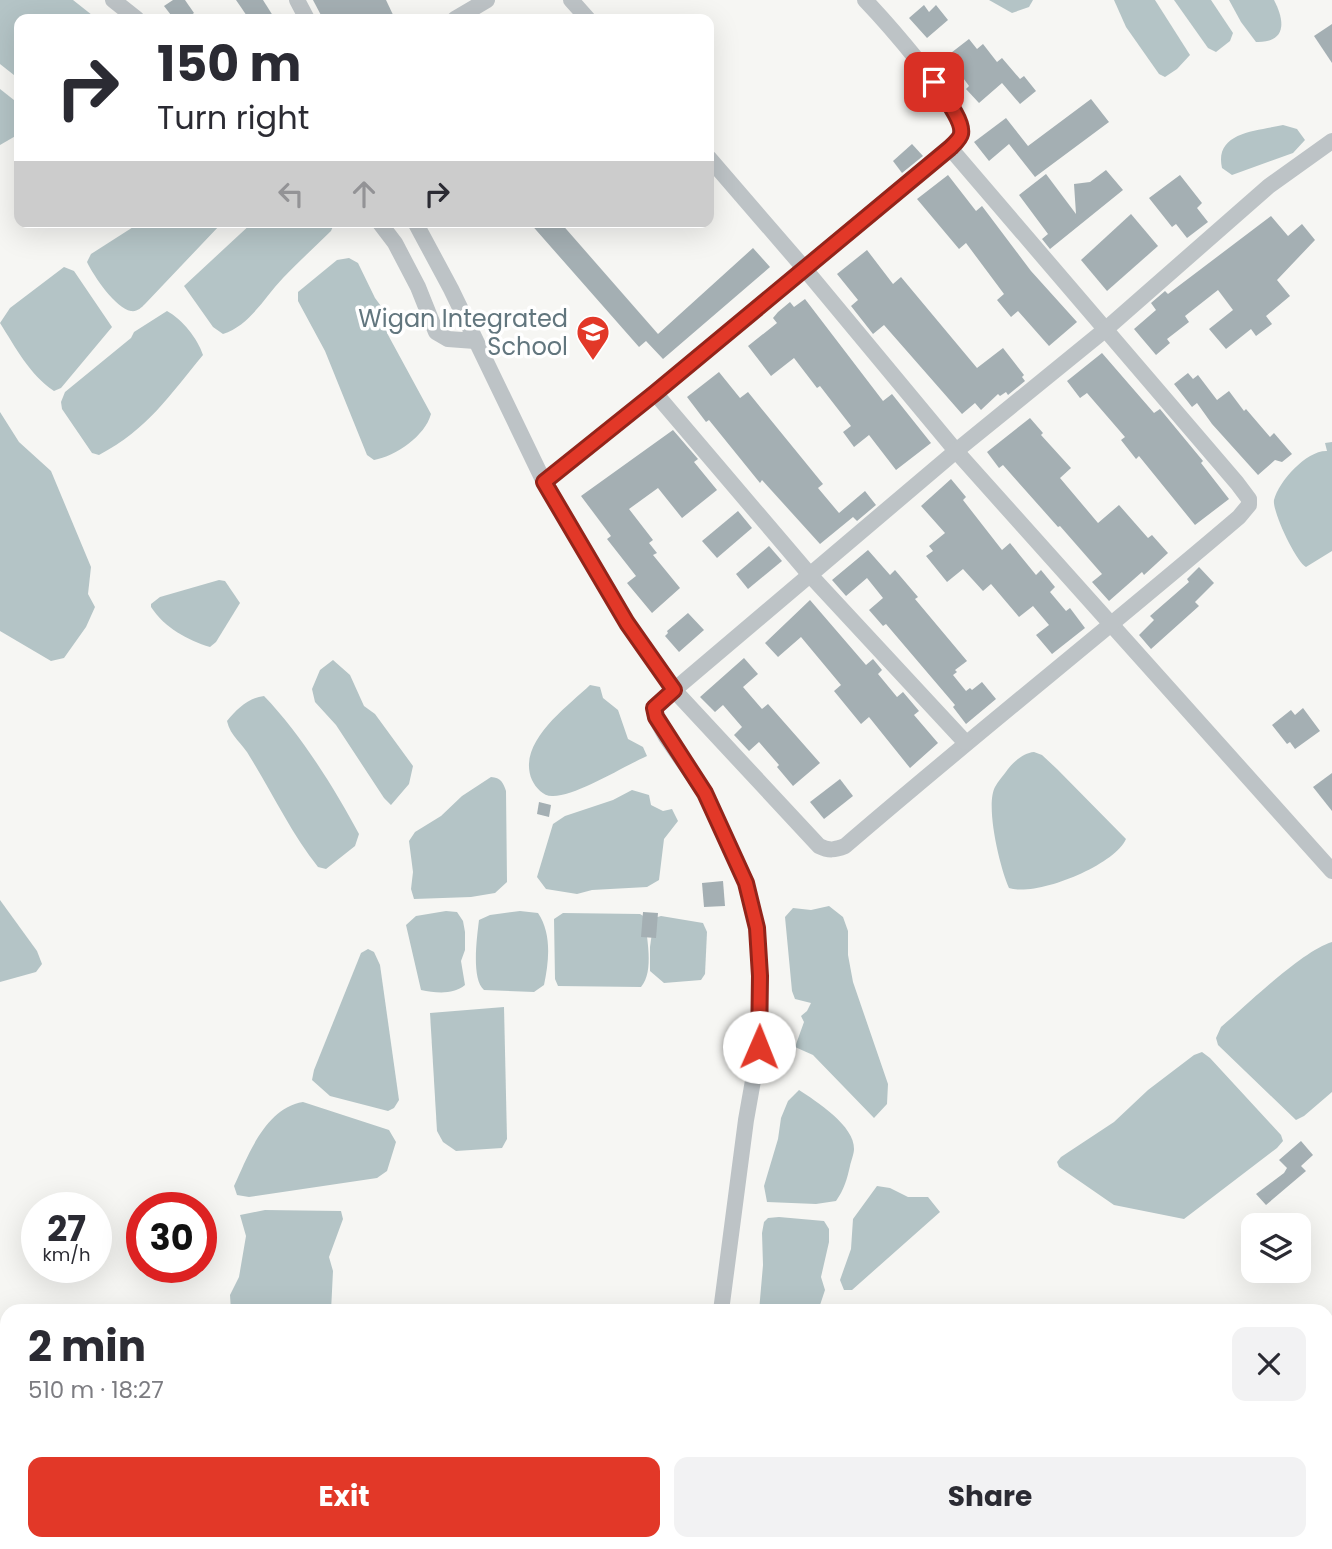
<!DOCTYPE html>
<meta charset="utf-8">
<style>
:root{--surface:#fff;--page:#f2f2f3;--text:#2b2b33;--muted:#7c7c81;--accent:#e23828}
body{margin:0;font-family:Poppins,sans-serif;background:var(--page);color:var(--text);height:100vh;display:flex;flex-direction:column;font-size:26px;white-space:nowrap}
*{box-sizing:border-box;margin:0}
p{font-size:23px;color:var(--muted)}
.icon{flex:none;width:38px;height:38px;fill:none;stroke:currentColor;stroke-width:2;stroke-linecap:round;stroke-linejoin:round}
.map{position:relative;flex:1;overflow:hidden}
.details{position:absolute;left:0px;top:1304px;width:1334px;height:247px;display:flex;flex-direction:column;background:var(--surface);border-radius:21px 21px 0 0;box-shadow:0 7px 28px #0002}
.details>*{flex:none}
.banner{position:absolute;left:14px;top:14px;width:700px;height:214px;border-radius:14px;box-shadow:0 7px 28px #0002;background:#fff;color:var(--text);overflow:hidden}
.buttons{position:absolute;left:1241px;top:1213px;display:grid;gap:14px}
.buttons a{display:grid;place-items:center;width:70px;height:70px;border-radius:14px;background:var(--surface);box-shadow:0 7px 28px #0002;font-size:35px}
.speed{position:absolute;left:21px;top:1192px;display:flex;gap:14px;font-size:35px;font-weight:700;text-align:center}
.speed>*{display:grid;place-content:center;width:91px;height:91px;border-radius:50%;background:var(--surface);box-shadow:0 7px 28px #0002;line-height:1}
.speed small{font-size:18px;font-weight:400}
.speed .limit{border:10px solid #d22;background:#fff;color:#111}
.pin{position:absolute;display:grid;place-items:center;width:60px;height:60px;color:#fff;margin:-30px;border-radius:14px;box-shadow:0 4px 10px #0006}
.me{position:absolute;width:77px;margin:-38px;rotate:1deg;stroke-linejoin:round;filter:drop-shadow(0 0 5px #0008)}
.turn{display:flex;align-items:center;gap:24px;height:147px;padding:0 28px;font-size:32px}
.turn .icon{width:91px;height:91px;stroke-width:2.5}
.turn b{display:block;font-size:49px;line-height:60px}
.lanes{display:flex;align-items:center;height:66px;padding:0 28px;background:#0003;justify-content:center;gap:35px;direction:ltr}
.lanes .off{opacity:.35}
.round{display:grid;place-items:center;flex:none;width:74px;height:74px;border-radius:14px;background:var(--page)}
.summary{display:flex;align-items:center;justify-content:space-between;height:119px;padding:0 28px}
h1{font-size:42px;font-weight:700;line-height:52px}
.primary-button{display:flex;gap:14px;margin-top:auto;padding:14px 28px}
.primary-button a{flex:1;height:80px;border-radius:14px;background:var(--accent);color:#fff;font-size:28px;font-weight:700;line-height:80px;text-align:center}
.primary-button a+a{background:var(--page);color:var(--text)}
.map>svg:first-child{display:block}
.water{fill:#b4c4c6}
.building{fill:#a4afb3}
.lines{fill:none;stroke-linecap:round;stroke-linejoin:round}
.street{stroke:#bdc3c6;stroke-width:16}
.route-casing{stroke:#93241a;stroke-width:18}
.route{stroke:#e23828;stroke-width:12}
.labels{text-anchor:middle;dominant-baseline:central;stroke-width:7;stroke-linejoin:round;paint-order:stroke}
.poi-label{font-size:24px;fill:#62767e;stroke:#fff;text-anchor:end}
</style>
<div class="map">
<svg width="1332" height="1549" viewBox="0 0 1332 1549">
<rect width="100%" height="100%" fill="#f6f6f3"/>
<g class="water">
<polygon points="0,0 73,0 97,19 19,19 19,79 0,64"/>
<polygon points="989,0 1033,0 1029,7 1012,13"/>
<polygon points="1114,0 1155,0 1190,55 1177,69 1165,77 1159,74 1126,27"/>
<polygon points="1174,0 1211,0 1233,33 1230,41 1216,52 1208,48"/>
<path d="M1229 0H1274C1285 21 1287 43 1256 42L1241 22Z"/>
<polygon points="0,89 19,104 19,134 0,145"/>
<path d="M1283 125 1297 129 1305 140 1293 153 1232 175 1222 168C1214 132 1256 131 1283 125Z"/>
<path d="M141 222H230L220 225 145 304C141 308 137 312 131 311 116 309 93 275 87 262L91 254Z"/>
<path d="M253 222 334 224 331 231C315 247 298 262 283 278 264 298 250 325 223 334L213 327 184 286Z"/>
<path d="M349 258 358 263 375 298 392 321 387 333 431 414C425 436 396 456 374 460L367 455 325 351 298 301V292L337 260Z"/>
<path d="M64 267 74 271 112 327 61 388 54 391C29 374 16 348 0 323L10 308Z"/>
<path d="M167 311C182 319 198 339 203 355 169 396 148 429 99 455L92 453 62 409 61 402 65 392 131 338 134 332Z"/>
<polygon points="0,412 19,442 51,471 91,567 88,594 95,607 86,627 64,658 51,661 0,631"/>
<path d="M1332 442V551L1306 567C1296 562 1272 511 1274 500 1279 481 1307 450 1327 451L1325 443Z"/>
<path d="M219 580 225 581 240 603 216 642 210 647C187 640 165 628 151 607V604L160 597Z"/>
<polygon points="333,660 350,675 364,706 375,714 413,766 409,784 391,805 384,798 336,725 315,702 312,689 320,670"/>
<path d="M590 685 600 687 603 698 618 710 628 739 643 747 647 756C624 766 575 797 552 796 543 796 536 788 532 780 516 743 567 707 590 685Z"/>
<path d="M264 696C300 733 335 789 359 834L355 846 326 869 318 867C291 833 273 794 250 757 243 744 230 736 227 721 237 709 248 698 264 696Z"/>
<path d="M1034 752 1042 755 1057 769 1126 839C1114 866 1036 897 1009 888 1000 868 985 806 995 787 998 781 1004 775 1008 769 1014 761 1024 753 1034 752Z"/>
<path d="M491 777C501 778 503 782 506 791L507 882 495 893 471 897 414 899 411 889 413 872 409 841 415 832 441 816 462 796Z"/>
<polygon points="632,790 649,795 651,805 663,811 672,809 678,821 664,839 659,880 647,887 592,890 577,894 546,889 537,877 553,824 565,816 613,800"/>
<polygon points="0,900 37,951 42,964 36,972 0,982"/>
<polygon points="829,906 843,917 848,931 848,955 853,982 888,1084 887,1104 874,1118 813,1055 795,1047 804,1022 801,1016 807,1011 811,1003 795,999 792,991 785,917 793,908 811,910"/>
<path d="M446 911 457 912 463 921 465 932V950L461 961 465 985C453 995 436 993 421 990L406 925 416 916Z"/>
<path d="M520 911 538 913C552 934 549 961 544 985L534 992 484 990C471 979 477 937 479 920L490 915Z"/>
<path d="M563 913 640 914 645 917C646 937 655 971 641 987L558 986 555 979 554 919Z"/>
<polygon points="661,916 703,923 707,932 705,974 701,980 664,983 650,971 650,947 654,918"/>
<path d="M1332 942V1092L1304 1116 1296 1120 1218 1045 1216 1038 1221 1027C1248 1004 1302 951 1332 942Z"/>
<polygon points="368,949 374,952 380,965 399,1100 394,1108 388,1111 330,1096 312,1080 314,1070 361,953"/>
<polygon points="504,1007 507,1139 502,1148 456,1151 443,1142 437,1131 430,1013"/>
<polygon points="1202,1052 1210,1058 1281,1135 1283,1141 1277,1148 1184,1219 1114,1205 1059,1167 1057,1162 1061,1157 1114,1122 1148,1090 1194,1055"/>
<path d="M799 1090C816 1101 855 1126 854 1149 854 1154 851 1161 850 1166 847 1179 844 1190 836 1201L816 1204 767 1202 764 1186 778 1139 781 1118 788 1101Z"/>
<path d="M303 1102 389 1130 396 1142 387 1171 377 1178 249 1197 237 1195 234 1186C248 1156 265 1108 303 1102Z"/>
<polygon points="877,1186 890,1188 908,1197 928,1197 940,1212 852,1290 844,1290 840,1280 851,1249 853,1219"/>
<polygon points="265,1210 341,1211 343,1219 329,1257 333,1271 331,1311 231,1311 230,1295 239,1277 246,1236 240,1215"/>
<polygon points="779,1217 824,1221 829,1229 829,1242 821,1277 825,1290 818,1311 759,1311 763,1265 762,1233 764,1222 768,1218"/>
<polygon points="1332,1480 1332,1549 1251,1549 1252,1544 1326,1544 1327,1483"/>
<polygon points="267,1544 355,1544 356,1549 269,1549"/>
<polygon points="392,1544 455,1544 457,1549 394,1549"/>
<polygon points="1088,1544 1169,1544 1173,1549 1092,1549"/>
</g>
<g class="building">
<polygon points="173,0 185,0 194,13 186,19 174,19 164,6"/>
<polygon points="236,0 263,0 275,19 249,19"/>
<polygon points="313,0 386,0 395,19 323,19"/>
<polygon points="924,5 929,12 936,5 948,20 927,38 909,18"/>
<polygon points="1332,24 1332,63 1314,36"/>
<polygon points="969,39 977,49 983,44 997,62 1002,58 1020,79 1024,76 1036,91 1020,104 1002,83 979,103 966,89 969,86 947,56"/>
<polygon points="1091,99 1109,122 1035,177 1009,144 989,161 974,142 1006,118 1028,146"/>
<polygon points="912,144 923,156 902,173 893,161"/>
<polygon points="1106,170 1123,190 1050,249 1042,239 1048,234 1019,195 1046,174 1076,214 1074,184 1090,182"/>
<polygon points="948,175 976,211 982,206 1031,271 1077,322 1049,346 1018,311 1011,317 997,300 1004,294 966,243 959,249 917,199"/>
<polygon points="1180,175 1202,203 1197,208 1208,222 1187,238 1176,224 1172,227 1149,198"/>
<polygon points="1131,214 1158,246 1107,291 1081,260"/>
<polygon points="1271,216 1288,236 1302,224 1315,240 1277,280 1290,296 1266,316 1272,324 1256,336 1251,329 1226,349 1209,329 1233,310 1218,290 1185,316 1189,322 1167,339 1170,343 1156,355 1134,329 1156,310 1151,303 1165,291 1168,294"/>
<polygon points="529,222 560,222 658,334 753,248 770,267 663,359 646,341 639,347"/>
<polygon points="867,250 893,284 901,277 977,368 1003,348 1024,375 1022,377 1025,381 1008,395 1006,392 1000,396 998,394 981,410 975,403 962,414 884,325 873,334 851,306 858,300 837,274"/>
<polygon points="805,299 883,401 892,394 931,443 896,470 869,435 854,447 843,432 851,426 820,386 817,388 794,358 771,376 748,346 777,323 773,318 778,312 790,302 794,307"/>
<polygon points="1102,353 1154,413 1160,409 1203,461 1201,463 1229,499 1195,525 1139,456 1136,459 1121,440 1125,437 1087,393 1080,398 1067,381"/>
<polygon points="719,372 740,398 748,392 823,484 818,488 839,513 865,491 876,505 857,521 853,517 820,544 762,480 760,483 709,420 706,422 687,397"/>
<polygon points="1188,373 1193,379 1198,375 1217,400 1229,391 1244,411 1246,409 1270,437 1274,433 1292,454 1282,462 1275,460 1258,475 1212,424 1197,403 1192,407 1174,384"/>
<polygon points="1030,418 1043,433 1041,435 1071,468 1060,478 1098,523 1119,505 1148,538 1152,535 1168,553 1144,575 1142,572 1109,601 1092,582 1102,574 1060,526 1058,527 1003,465 999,468 987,452"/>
<polygon points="673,430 698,459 694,462 717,490 682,518 658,488 629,509 653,540 649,543 657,553 653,555 680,588 652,613 627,583 636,576 607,539 611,536 581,496"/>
<polygon points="951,479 966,497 963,500 1002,550 1010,543 1036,575 1041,570 1055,587 1050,592 1066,611 1070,608 1085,628 1052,654 1036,635 1049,625 1033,606 1019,617 991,584 983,591 963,569 947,582 926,556 933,551 929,546 945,533 921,506"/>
<polygon points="738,511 752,528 717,558 702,541"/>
<polygon points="769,546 782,561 748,589 736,574"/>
<polygon points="868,550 890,575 895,570 918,597 915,599 967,661 955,670 957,672 953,675 966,691 970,688 972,690 982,682 996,699 966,724 953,707 955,705 886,624 883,626 869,610 883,598 867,578 846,596 832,580"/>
<polygon points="1199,567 1214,583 1195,602 1199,606 1151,649 1139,635 1154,620 1150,616 1189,582 1187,579"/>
<polygon points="810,600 866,665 873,659 882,670 878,674 897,697 903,692 919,711 914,715 938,743 910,768 869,717 861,724 834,691 841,685 801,637 778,657 765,643"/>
<polygon points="688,613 704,630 679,652 665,636 668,633 667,631"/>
<polygon points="744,658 758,674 743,687 762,709 768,704 820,763 793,786 777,767 779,765 759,742 749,751 734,735 742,727 723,705 715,712 700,697"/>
<polygon points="1303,708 1320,731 1295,749 1290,742 1287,744 1272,725 1291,710 1295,715"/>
<polygon points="1332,773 1332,811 1313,787"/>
<polygon points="840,779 853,796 824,819 810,802"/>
<polygon points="539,802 551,805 549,817 537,814"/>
<polygon points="723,881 725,906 704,907 702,883"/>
<polygon points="643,912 658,913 656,938 641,937"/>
<polygon points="1301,1141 1313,1155 1301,1166 1306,1171 1266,1205 1256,1194 1284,1173 1287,1168 1279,1160"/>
</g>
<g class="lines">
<g class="street">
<polyline points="113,0 137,19"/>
<polyline points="297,0 307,19"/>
<polyline points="571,0 588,19"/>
<polyline points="455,19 487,0"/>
<polyline points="709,158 804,268 956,451 1332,871"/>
<polyline points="379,222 395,243 418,287 436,332 448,339 475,341"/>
<path d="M415 222 451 289 544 482 627 623 674 690 819 846C829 851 835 850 845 846 975 734 1109 628 1239 517L1249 505V499L1237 483 950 148"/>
<polyline points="655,393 810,575 965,742"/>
<path d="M544 482 655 393 958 140C960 135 962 131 960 125 953 98 886 22 865 0"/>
<polyline points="721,1311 746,1120 759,1047 760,976 757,928 746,882 705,793 666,737 655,717 654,707 956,451 1106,329 1269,186 1332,141"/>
<polyline points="739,1544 741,1549"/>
</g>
</g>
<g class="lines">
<defs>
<path id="route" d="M759 1047 760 976 757 928 746 883 705 793 656 717 654 708 674 690 627 623 544 482 655 393 950 148C954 144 960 139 961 134 964 120 942 94 934 82"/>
</defs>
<use href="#route" class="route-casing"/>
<use href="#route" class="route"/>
</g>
<defs>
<symbol id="school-pin" viewBox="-11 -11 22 30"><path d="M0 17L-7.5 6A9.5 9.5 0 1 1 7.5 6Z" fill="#e23828" stroke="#fff"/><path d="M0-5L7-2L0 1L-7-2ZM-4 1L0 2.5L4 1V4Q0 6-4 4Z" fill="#fff"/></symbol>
</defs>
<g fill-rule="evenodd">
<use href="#school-pin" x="574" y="313" width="38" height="52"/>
</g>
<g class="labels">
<g class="poi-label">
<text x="568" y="318">Wigan Integrated<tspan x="568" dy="28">School</tspan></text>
</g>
</g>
</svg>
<div class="buttons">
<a><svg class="icon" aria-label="layers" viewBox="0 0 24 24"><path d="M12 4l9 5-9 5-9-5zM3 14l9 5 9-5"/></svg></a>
</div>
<div class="speed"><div>27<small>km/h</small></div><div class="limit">30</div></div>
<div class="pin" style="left:934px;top:82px;background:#d93025"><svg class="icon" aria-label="arrive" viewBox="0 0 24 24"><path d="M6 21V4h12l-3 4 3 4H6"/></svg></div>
<svg class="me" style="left:759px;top:1047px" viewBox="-20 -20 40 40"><circle r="19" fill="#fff"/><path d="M0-13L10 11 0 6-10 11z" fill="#e23828"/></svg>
<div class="banner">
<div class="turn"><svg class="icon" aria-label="right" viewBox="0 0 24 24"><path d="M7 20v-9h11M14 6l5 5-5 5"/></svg><div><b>150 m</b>Turn right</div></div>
<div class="lanes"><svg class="icon off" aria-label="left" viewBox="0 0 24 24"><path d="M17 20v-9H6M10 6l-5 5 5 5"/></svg><svg class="icon off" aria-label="ahead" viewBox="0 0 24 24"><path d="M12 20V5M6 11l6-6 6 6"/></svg><svg class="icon" aria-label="right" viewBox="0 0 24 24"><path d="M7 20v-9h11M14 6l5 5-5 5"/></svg></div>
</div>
<section class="details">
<div class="summary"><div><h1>2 min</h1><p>510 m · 18:27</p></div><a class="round"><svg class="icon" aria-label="close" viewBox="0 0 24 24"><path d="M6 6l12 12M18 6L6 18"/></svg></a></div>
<div class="primary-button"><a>Exit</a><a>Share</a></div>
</section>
</div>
